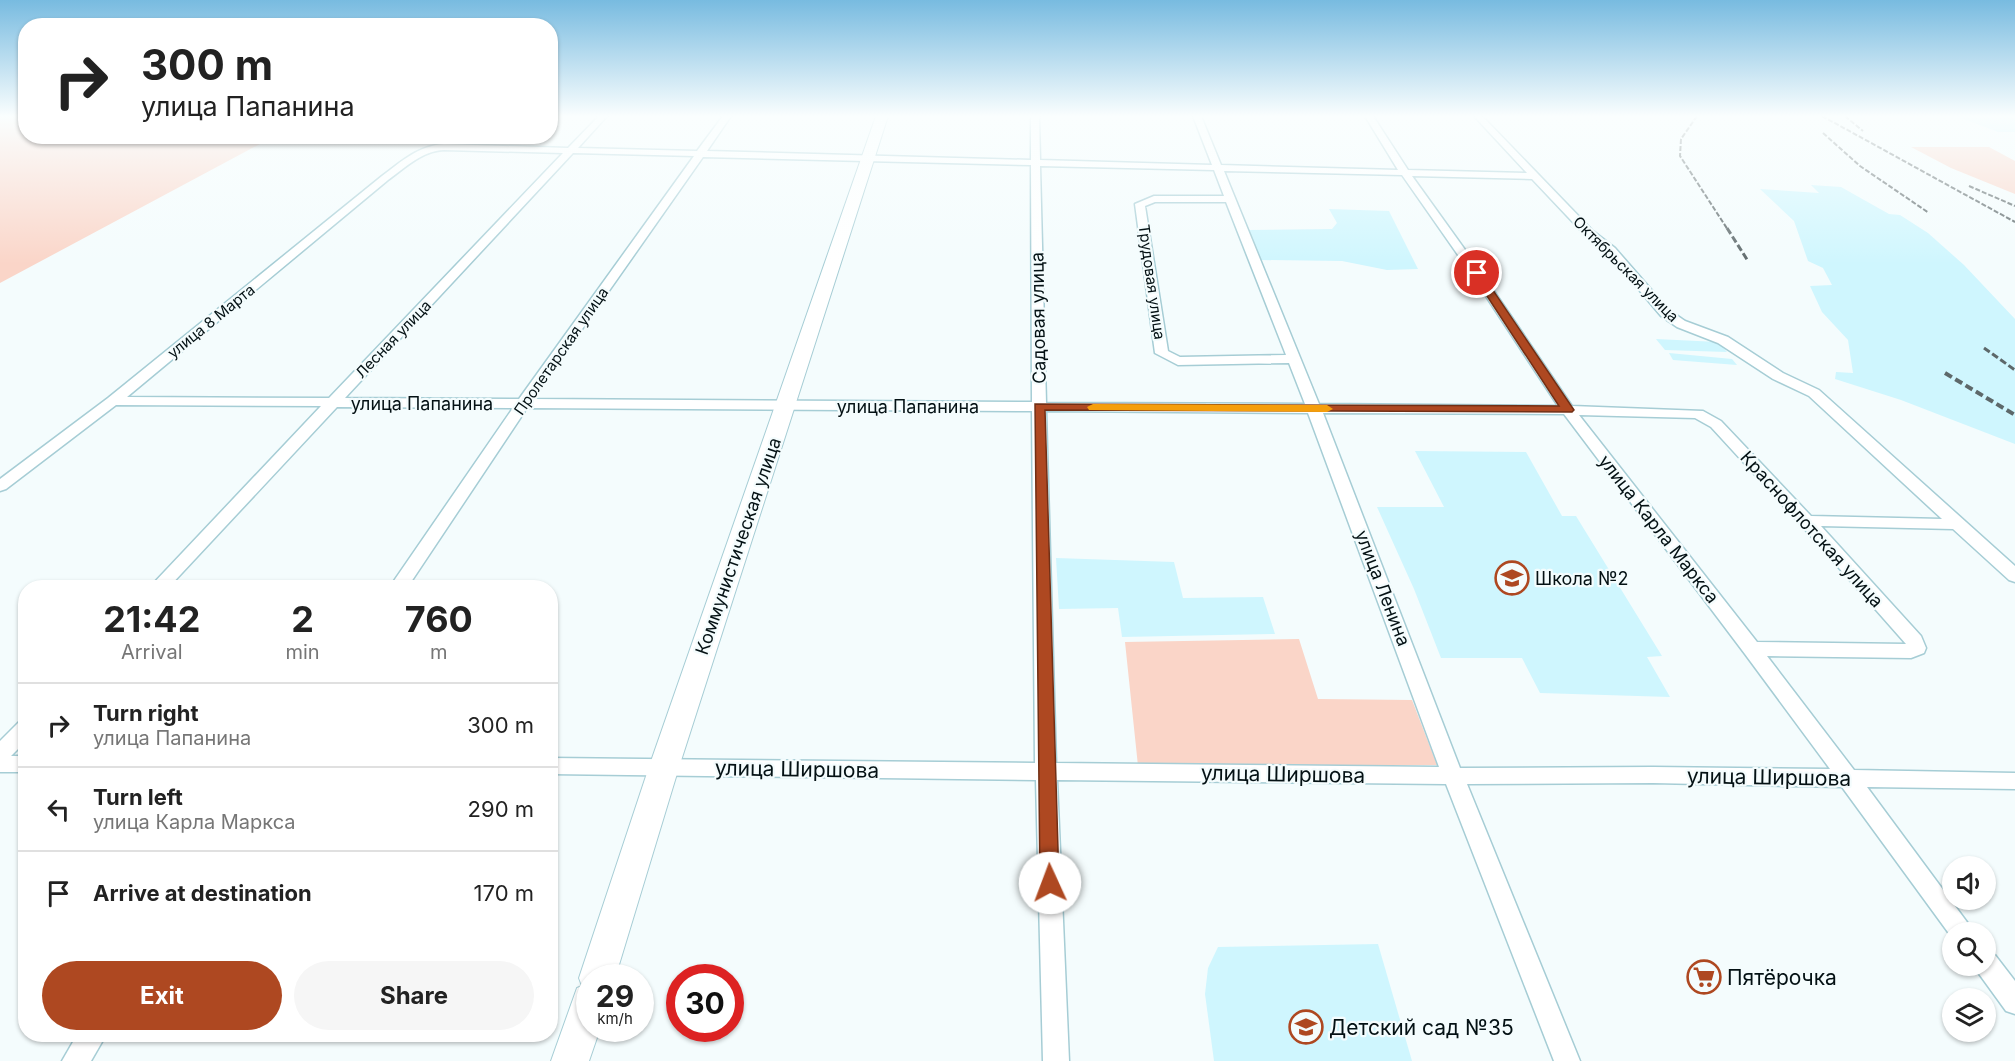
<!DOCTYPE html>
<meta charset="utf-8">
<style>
:root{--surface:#fff;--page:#f6f6f6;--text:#222;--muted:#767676;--line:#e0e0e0;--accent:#ae4821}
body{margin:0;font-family:Inter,sans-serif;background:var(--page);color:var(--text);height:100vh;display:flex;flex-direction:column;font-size:22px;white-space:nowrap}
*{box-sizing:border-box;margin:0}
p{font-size:20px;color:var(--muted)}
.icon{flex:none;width:33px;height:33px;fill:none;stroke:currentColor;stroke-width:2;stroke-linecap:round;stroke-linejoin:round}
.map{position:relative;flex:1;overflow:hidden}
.drawer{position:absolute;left:18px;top:580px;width:540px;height:462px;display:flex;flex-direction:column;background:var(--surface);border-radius:24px;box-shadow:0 2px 4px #0004}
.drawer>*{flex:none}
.banner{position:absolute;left:18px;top:18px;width:540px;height:126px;border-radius:24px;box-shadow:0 2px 4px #0004;background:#fff;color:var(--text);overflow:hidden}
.controls{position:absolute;left:1942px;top:856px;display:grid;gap:12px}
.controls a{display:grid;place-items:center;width:54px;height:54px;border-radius:50%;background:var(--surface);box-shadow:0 2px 4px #0004;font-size:30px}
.speed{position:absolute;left:576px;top:964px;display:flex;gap:12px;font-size:30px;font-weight:700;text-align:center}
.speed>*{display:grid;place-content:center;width:78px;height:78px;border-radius:50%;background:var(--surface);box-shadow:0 2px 4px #0004;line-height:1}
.speed small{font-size:15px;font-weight:400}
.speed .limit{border:9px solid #d22;background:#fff;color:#111}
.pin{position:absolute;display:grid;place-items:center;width:51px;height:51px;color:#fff;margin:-26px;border:3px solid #fff;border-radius:50%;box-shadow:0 2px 6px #0007}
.me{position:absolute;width:66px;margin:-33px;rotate:358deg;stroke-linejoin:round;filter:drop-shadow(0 0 4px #0008)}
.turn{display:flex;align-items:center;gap:21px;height:126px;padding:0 24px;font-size:27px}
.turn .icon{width:78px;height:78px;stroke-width:2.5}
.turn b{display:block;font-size:42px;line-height:51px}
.eta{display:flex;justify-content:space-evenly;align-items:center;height:102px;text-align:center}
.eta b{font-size:36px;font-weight:700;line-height:42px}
.cta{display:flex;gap:12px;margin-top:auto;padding:12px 24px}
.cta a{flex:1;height:69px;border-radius:36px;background:var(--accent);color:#fff;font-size:24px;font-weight:700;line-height:69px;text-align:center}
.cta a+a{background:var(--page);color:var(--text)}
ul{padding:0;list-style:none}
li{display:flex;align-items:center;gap:18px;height:84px;padding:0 24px;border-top:2px solid var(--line)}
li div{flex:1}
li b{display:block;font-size:22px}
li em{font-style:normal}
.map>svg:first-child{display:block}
.built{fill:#cff6fe}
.green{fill:#fad5c8}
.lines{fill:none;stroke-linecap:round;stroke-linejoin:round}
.street-casing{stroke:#a6cdd5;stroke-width:3}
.secondary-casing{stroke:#a6cdd5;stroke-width:2}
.street{fill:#fff;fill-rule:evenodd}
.secondary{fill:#fff;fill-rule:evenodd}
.rail-far2{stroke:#5d686a;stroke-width:2;stroke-dasharray:5 2;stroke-linecap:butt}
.rail-far1{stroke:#5d686a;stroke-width:3;stroke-dasharray:7 3;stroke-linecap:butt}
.rail{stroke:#5d686a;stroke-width:4;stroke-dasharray:8 4;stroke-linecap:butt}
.route{fill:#ae4821;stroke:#712f15;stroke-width:1.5}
.slow{fill:#f59e0b}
.labels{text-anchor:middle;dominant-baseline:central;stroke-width:4.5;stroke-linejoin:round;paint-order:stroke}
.far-street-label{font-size:15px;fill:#041114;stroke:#f4fcfd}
.street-label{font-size:18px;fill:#041114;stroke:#f4fcfd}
.poi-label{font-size:18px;fill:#041114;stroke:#f4fcfd;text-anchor:start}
.near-street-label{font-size:21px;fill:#041114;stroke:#f4fcfd}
.near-poi-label{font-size:21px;fill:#041114;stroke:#f4fcfd;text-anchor:start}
</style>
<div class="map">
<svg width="2015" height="1061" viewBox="0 0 2015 1061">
<rect width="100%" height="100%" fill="#f4fcfd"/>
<g class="built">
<polygon points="1956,116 2015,116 2015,132 1998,132"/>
<polygon points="1811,185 1841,187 1889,214 1900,215 1928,233 1964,265 2015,319 2015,444 1901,400 1835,379 1836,372 1853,373 1848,340 1822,312 1810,286 1832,285 1823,268 1808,261 1794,221 1760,189 1819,193"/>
<polygon points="1329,209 1389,211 1418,269 1387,270 1342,261 1260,260 1248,230 1332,229 1337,223"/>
<polygon points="1656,339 1718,342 1727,352 1665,350"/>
<polygon points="1669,353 1732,359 1737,365 1673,360"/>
<polygon points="1415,451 1526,452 1562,516 1576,516 1662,656 1647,657 1670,697 1540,693 1522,658 1441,658 1414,589 1377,507 1444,507"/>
<polygon points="1056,558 1174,562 1183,598 1263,597 1275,634 1122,637 1118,608 1059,609"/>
<polygon points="1378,944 1412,1061 1214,1061 1205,994 1208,968 1218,947"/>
</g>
<g class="green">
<polygon points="0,116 25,116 26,136 273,137 0,283"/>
<polygon points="1911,147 1989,147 2015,161 2015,194 1951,168"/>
<polygon points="1299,639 1318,699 1412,700 1437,765 1138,766 1125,642"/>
</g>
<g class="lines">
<defs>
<g id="street">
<path d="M599 116H607L578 148 697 151 723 116H731L707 151 1031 160V116H1039L1040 160 1212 165 1193 116H1201L1221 165 1398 170 1365 116H1373L1408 170 1527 173 1474 116H1482L1593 231 1615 248 1669 310 1685 321 1728 337 1783 373 1819 390 2015 566V582L2009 580 1953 529 1821 526 1921 636 1926 648 1924 653 1911 658 1767 656 1854 770 2015 773V789L1867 787 1975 933H1953V939L1842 787 1653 783 1467 784 1580 1061H1554L1446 784 1057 780 1069 1061H1043L1036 780 550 774V758L1035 763 1032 411 527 408 407 588H389L513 408 337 407 168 588H149L321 406 116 405 6 489 0 491V479L108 398 382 176C402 161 418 146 444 144L568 148ZM444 150 563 153 329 398 127 397 388 180C406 167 422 151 444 150ZM573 153 694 156 519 399 345 398ZM703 157 1031 165 1032 402 533 399ZM1040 166 1214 170 1224 196H1154L1135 204 1155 353 1178 365 1289 363 1305 404 1046 403ZM1224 171 1402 175 1472 275 1558 406 1319 404ZM1412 176 1532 179 1585 235 1607 252 1661 316 1677 327 1718 343 1773 379 1809 396 1942 519 1811 516 1721 421 1703 411 1572 406 1481 272ZM1155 202H1226L1286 355 1180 357 1168 351 1145 206ZM1046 411 1308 413 1439 767 1056 763ZM1323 413 1564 414 1745 654 1830 769 1653 767 1460 768ZM1579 415 1695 418 1711 427 1801 525 1906 644 1757 642Z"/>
<polygon points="26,719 26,741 11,756 26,756 26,772 0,772 0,741 19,722"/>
<polygon points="1986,951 1995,955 2015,981 2015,1014 2006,1011 1977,971 1975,966 1986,966"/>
<polygon points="77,1035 106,1035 91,1061 62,1061"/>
</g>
<polygon id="secondary" points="876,116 888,116 679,767 615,978 590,978 590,1029 600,1029 589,1061 551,1061 577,988 582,986 579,978 649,767"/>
</defs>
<use href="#street" class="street-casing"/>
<use href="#secondary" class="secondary-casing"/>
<use href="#street" class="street"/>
<use href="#secondary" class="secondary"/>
<g class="rail-far2">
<polyline points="1697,116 1681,139 1680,156 1728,230"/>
<polyline points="1822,116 2015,222"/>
<polyline points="1845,116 1863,131"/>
<polyline points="1823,133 1860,166 1929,213"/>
<polyline points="1969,186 2015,206"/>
</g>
<g class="rail-far1">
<polyline points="1727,228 1748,261"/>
<polyline points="1984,348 2015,370"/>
</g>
<polyline class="rail" points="1945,373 2015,415"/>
</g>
<linearGradient id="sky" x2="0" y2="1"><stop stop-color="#78bbe0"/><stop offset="0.44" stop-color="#fafefe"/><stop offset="1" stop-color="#fafefe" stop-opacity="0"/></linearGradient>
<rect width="2015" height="264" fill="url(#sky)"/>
<polygon class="route" points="1474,271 1480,271 1574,410 1572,412 1045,410 1059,883 1057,889 1050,892 1043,889 1040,883 1035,404 1559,406 1472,273"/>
<polygon class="slow" points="1093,404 1327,405 1333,409 1327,412 1089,410 1087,407"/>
<defs>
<symbol id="school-ring" viewBox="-11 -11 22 22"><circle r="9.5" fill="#f4fcfd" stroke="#ae4821" stroke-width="1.5"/><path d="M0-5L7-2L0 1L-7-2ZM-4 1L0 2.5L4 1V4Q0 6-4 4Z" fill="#ae4821"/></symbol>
<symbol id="supermarket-ring" viewBox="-11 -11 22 22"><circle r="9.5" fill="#f4fcfd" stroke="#ae4821" stroke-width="1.5"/><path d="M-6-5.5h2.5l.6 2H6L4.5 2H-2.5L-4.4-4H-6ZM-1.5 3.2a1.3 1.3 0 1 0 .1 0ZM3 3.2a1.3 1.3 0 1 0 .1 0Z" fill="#ae4821"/></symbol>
</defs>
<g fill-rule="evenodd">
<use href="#school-ring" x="1493" y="559" width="38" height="38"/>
<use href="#supermarket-ring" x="1685" y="958" width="38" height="38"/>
<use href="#school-ring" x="1287" y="1008" width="38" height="38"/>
</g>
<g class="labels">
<g class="far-street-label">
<text transform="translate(1626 269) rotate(45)">Октябрьская улица</text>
<text transform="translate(1152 282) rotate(82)">Трудовая улица</text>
<text transform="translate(211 321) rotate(-39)">улица 8 Марта</text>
<text transform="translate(393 339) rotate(-46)">Лесная улица</text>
<text transform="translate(561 351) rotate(-55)">Пролетарская улица</text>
</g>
<g class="street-label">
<text transform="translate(1038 318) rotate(-91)">Садовая улица</text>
<text x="422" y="403">улица Папанина</text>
<text x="908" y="406">улица Папанина</text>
<text transform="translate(1659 529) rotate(52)">улица Карла Маркса</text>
<text transform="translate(1812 529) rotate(48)">Краснофлотская улица</text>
<text transform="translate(738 546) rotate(-71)">Коммунистическая улица</text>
<text transform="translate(1383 588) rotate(69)">улица Ленина</text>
</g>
<g class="poi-label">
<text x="1535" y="578">Школа №2</text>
</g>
<g class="near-street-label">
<text transform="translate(797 769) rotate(1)">улица Ширшова</text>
<text transform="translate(1283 774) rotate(1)">улица Ширшова</text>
<text transform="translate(1769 777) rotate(1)">улица Ширшова</text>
</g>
<g class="near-poi-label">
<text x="1727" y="977">Пятёрочка</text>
<text x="1329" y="1027">Детский сад №35</text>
</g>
</g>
</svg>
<div class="controls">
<a><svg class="icon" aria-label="sound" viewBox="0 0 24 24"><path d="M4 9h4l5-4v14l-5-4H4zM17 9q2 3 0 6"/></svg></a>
<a><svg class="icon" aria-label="search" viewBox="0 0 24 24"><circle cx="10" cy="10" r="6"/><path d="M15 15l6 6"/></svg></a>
<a><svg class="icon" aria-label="layers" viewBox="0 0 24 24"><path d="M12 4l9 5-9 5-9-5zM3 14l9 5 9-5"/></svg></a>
</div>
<div class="speed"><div>29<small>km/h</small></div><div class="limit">30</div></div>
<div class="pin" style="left:1477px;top:273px;background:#d93025"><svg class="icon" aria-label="arrive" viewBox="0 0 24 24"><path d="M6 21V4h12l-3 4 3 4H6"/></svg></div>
<svg class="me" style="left:1050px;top:883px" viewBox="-20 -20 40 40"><circle r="19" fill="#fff"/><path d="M0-13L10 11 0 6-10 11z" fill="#ae4821"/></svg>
<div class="banner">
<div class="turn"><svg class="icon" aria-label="right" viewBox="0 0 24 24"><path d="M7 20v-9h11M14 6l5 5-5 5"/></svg><div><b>300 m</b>улица Папанина</div></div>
</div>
<section class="drawer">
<div class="eta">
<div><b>21:42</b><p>Arrival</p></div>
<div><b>2</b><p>min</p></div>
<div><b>760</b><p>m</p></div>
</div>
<ul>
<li><svg class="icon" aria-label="right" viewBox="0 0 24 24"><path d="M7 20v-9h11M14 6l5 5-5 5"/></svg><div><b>Turn right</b><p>улица Папанина</p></div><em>300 m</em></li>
<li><svg class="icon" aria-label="left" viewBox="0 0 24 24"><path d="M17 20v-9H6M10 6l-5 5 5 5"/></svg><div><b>Turn left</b><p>улица Карла Маркса</p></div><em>290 m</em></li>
<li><svg class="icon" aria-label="arrive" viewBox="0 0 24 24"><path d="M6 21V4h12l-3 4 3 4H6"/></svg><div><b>Arrive at destination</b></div><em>170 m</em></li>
</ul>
<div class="cta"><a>Exit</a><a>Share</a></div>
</section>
</div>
